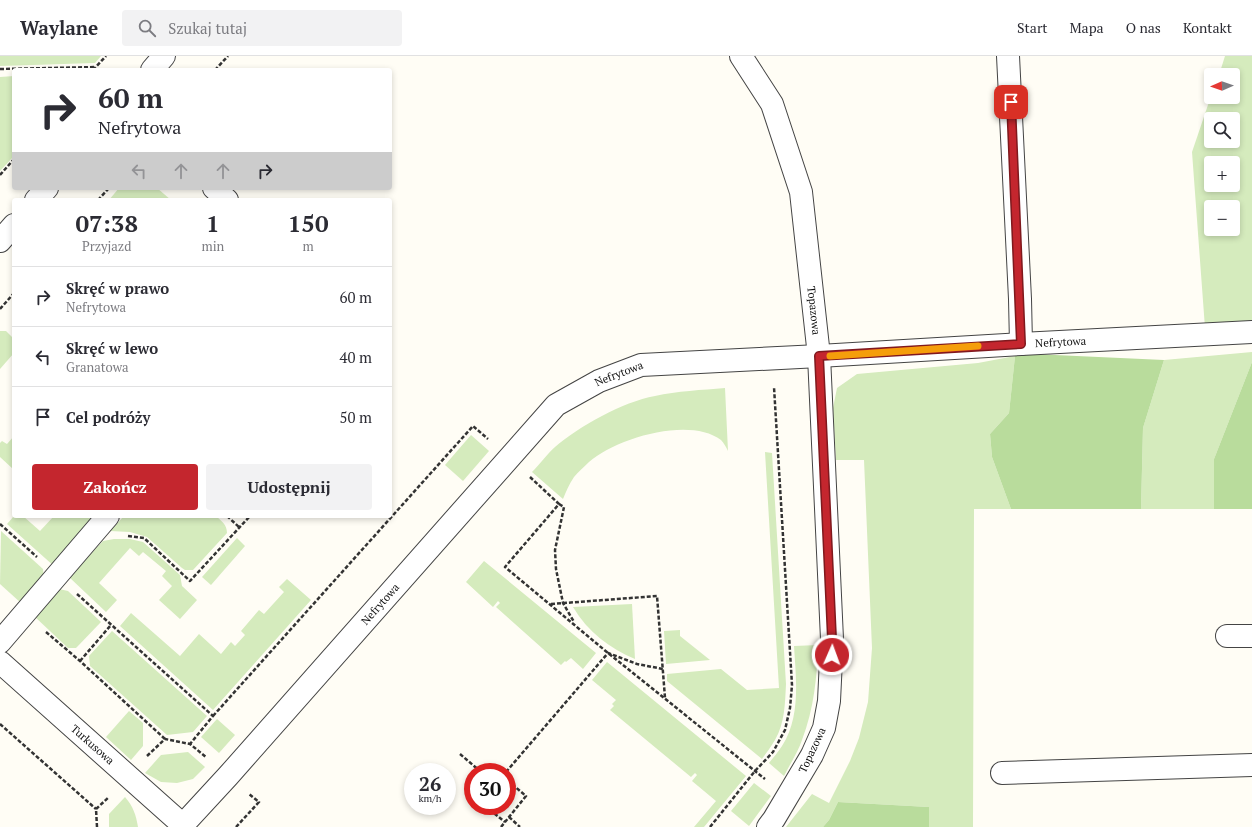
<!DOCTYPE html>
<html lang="pl">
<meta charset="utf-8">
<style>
:root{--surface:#fff;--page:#f2f2f3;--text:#2b2b33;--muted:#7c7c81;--line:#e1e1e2;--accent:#c4262e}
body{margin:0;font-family:"PT Serif",serif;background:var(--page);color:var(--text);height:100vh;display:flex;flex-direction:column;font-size:15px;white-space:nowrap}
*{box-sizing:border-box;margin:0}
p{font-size:13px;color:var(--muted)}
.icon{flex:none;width:22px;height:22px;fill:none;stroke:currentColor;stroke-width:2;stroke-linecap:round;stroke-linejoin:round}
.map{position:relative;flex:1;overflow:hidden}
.details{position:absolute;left:12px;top:142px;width:380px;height:320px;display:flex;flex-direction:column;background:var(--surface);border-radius:4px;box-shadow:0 2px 6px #0003}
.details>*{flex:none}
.top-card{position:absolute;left:12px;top:12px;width:380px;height:122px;border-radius:4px;box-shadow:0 2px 6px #0003;background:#fff;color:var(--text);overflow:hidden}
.needle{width:26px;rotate:268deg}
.controls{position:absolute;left:1204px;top:12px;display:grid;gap:8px}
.controls a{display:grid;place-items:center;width:36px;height:36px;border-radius:4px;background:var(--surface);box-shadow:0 2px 6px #0003;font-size:20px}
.speed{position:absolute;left:404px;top:707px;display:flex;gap:8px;font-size:20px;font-weight:700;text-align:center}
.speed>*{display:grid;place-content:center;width:52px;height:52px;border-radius:50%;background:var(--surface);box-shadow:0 2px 6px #0003;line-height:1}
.speed small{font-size:10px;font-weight:400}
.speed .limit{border:6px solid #d22;background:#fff;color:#111}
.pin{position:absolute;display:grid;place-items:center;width:34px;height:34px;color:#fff;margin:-17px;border-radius:8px;box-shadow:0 2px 6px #0006}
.me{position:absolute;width:44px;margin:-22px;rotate:2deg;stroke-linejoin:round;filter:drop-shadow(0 0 3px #0008)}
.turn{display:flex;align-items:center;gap:14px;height:84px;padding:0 20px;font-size:18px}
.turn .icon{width:52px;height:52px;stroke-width:2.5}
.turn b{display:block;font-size:28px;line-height:34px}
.lanes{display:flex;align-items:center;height:38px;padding:0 20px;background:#0003;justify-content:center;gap:20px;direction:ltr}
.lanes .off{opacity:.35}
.eta{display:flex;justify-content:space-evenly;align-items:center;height:68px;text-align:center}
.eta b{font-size:24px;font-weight:700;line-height:28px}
.button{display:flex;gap:8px;margin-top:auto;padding:8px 20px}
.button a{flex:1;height:46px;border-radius:4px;background:var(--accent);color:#fff;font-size:16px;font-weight:700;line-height:46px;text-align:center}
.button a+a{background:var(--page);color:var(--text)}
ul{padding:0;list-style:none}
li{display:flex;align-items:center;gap:12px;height:60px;padding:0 20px;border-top:1px solid var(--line)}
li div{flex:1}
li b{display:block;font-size:15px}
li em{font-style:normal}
header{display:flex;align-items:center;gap:24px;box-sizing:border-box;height:56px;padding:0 20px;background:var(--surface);border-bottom:1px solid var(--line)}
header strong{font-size:19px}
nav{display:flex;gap:22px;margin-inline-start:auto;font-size:14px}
.search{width:280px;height:36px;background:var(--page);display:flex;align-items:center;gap:10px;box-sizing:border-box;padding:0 14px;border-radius:4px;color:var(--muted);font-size:15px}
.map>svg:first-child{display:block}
.green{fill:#d5ebbd;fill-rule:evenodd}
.forest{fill:#b9dc9c}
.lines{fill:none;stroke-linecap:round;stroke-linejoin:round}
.minor-casing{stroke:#444;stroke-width:24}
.path{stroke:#333;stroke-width:2.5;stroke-dasharray:4 2;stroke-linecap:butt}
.minor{stroke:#fff;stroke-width:22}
.route-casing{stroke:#7f191e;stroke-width:10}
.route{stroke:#c4262e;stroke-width:7}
.slow{stroke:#f59e0b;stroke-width:7}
.labels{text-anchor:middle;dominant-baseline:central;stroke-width:4;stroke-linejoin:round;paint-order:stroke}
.street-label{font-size:11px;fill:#111;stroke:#fff}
</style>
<header>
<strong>Waylane</strong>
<div class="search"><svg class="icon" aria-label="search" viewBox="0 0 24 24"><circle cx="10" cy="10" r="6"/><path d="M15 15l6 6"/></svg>Szukaj tutaj</div>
<nav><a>Start</a><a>Mapa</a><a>O nas</a><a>Kontakt</a></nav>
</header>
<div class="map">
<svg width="1252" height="771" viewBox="0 0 1252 771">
<rect width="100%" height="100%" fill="#fffdf5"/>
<g class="green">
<polygon points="0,0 101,0 95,7 0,10"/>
<path d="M1225 0H1252V270L1205 272 1192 96 1211 40 1233 41V19H1219ZM1211 63H1233V85H1211ZM1211 107H1233V129H1211ZM1211 151H1233V173H1211Z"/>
<polygon points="14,20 14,100 0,115 0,21"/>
<polygon points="119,132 157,132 171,144 109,144"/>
<polygon points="0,275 6,275 14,283 14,297 0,313"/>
<polygon points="1252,296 1252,306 1214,403 1214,453 1141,453 1143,372 1164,304"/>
<polygon points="1015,300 1009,357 990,378 992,401 1011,453 974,453 973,771 929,771 929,751 838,746 829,764 823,771 786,771 812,738 829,747 850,705 859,682 868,646 872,592 864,404 836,404 833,352 837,332 857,318 978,307"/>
<path d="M725 332 728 395C726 391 724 387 721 384 690 360 616 382 589 406 584 411 578 416 574 421 569 428 566 436 563 443L532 416C540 408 547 398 555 391 580 370 622 346 655 340 677 335 702 334 725 332Z"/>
<polygon points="471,379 489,395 463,425 445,409"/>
<polygon points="14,380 14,411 13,413 0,401 0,387 2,385 7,388"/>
<path d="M765 396 772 397 786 628C785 647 785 667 775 684 771 691 766 697 762 703L667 625V618L721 613 747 634 779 632Z"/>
<polygon points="14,460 23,460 40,475 54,460 101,460 55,511 7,468"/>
<path d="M124 460H216C221 465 227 468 227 477L193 514H185L182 512 147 481 130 476 110 475Z"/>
<polygon points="1,475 43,513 44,523 21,547 0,528"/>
<polygon points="237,482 245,490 211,529 202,521"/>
<polygon points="114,483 130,483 143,486 180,519 182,530 197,544 180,563 159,544 172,530 162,520 166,515 143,496 139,500 130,492 99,527 117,544 106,556 69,521 103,485"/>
<polygon points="484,505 596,597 583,613 571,602 566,606 565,605 561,609 496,551 500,547 498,545 493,551 466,526"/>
<polygon points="287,523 311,544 213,654 120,570 131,557 180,600 199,578 221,598 231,586 235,590 245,579 241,575 259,554 264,558 284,536 279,531"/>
<polygon points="59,533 68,535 101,566 76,592 68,592 34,560"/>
<path d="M632 548 635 603C609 592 588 576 573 551Z"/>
<polygon points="680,574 680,580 710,604 666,608 664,575"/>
<polygon points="112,575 207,660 193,676 167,679 90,610 89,600"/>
<path d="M818 589C817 621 814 653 802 684 798 696 790 708 784 720L769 707C773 702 778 696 782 690 801 661 796 622 794 590Z"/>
<polygon points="607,606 746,720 704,771 694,771 716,745 692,725 697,719 695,717 691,721 610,654 614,650 612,648 616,644 592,624"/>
<polygon points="129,655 143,667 143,690 131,704 106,681"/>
<polygon points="217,663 235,679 219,697 201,681"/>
<polygon points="188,696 205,711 193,723 177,727 161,726 145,717 161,699"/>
<polygon points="754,727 771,740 749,770 731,755"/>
<path d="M125 741C133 750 136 759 138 771H109V758Z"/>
</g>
<g class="forest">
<polygon points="1033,298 1164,304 1143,372 1141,453 1011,453 992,401 990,378 1009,357 1015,300"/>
<polygon points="1252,306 1252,453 1214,453 1214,403"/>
<polygon points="838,746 929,751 929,771 823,771 829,764"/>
</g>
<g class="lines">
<defs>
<g id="minor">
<path id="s1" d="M741 0 772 48 801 136 819 300 832 583 829 645 824 672 812 699 774 763 768 771"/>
<polyline points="1008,0 1020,243 1021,288"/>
<polyline points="152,14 164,0"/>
<polyline points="214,132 227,144"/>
<polyline points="36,144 47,132"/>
<polyline points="0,185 14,169"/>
<polyline points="1227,580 1252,580"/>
<polyline points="0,586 108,460"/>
<path id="s2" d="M0 606 185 771"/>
<polyline points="1002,717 1252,709"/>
<path id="s3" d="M181 771 228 720 556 349 599 325 641 309 819 300 1021 288 1252 276"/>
</g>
</defs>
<use href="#minor" class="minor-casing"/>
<g class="path">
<polyline points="0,13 96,11"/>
<polyline points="93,14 106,0"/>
<polyline points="215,14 228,0"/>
<polyline points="0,119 14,103"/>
<polyline points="98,144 109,132"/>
<polyline points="0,253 14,237"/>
<polyline points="530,421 559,448 505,511 608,597 765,723"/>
<polyline points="559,448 564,451 555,494 556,513 563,547 574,566"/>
<polyline points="227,460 239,471"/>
<polyline points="0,468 37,501"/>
<polyline points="128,480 144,482 190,525 250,460"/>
<polyline points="77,538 213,660 190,688"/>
<polyline points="551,548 657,540 665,642"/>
<polyline points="46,576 80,605 165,683"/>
<polyline points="80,605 111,569"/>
<polyline points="213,660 473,370 488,383"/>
<polyline points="0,668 96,753"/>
<polyline points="460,698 481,716"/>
<polyline points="147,700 165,683 190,688 206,701"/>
<polyline points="506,716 608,597 637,608 663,613"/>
<polyline points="485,750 505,766"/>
<polyline points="509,761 520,771"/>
<polyline points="97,771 96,753 109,741"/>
<polyline points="236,771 259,746 249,738"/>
<polyline points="501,771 526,740 507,724"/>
<polyline points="710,771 755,715 773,696 785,674 790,652 792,629 774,331"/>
</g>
<use href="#minor" class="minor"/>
</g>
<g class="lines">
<defs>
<polyline id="route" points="832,599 832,583 819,300 1021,288 1011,46"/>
</defs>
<use href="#route" class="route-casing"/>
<use href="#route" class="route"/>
<polyline class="slow" points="830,300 978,290"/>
</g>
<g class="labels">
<g class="street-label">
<text stroke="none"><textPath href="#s1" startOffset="269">Topazowa</textPath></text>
<text stroke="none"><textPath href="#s3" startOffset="1079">Nefrytowa</textPath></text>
<text stroke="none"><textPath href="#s3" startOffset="635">Nefrytowa</textPath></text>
<text stroke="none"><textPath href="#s3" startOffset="299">Nefrytowa</textPath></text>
<text stroke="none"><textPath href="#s2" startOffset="124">Turkusowa</textPath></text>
<text transform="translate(812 694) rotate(-65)">Topazowa</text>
</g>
</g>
</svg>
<div class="controls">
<a><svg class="needle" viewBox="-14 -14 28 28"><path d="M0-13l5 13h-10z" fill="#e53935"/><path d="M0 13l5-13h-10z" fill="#7c7c81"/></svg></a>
<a><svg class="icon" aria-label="search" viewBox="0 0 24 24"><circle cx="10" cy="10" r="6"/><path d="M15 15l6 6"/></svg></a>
<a>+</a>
<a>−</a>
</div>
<div class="speed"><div>26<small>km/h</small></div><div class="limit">30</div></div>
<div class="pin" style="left:1011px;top:46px;background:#d93025"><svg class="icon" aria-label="arrive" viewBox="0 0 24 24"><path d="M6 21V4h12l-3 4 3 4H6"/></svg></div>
<svg class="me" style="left:832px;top:599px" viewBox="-20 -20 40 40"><circle r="17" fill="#c4262e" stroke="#fff" stroke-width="3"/><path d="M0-11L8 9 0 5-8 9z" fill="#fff"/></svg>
<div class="top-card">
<div class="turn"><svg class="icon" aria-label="right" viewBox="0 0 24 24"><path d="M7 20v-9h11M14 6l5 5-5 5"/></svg><div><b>60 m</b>Nefrytowa</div></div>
<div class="lanes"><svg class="icon off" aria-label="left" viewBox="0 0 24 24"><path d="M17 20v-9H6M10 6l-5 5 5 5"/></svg><svg class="icon off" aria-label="ahead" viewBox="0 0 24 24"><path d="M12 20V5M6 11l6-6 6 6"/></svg><svg class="icon off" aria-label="ahead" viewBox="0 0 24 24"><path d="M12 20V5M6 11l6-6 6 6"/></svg><svg class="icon" aria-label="right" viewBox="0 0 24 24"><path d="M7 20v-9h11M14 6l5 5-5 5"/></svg></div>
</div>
<section class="details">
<div class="eta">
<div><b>07:38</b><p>Przyjazd</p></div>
<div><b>1</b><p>min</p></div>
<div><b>150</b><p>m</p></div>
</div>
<ul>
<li><svg class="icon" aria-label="right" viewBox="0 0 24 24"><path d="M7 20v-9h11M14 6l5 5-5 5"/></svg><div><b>Skręć w prawo</b><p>Nefrytowa</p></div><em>60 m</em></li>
<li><svg class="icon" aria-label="left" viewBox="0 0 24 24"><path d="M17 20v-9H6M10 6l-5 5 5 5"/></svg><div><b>Skręć w lewo</b><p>Granatowa</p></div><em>40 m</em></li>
<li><svg class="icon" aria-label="arrive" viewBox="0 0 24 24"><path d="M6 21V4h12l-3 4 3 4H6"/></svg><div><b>Cel podróży</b></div><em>50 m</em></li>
</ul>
<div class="button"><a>Zakończ</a><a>Udostępnij</a></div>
</section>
</div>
